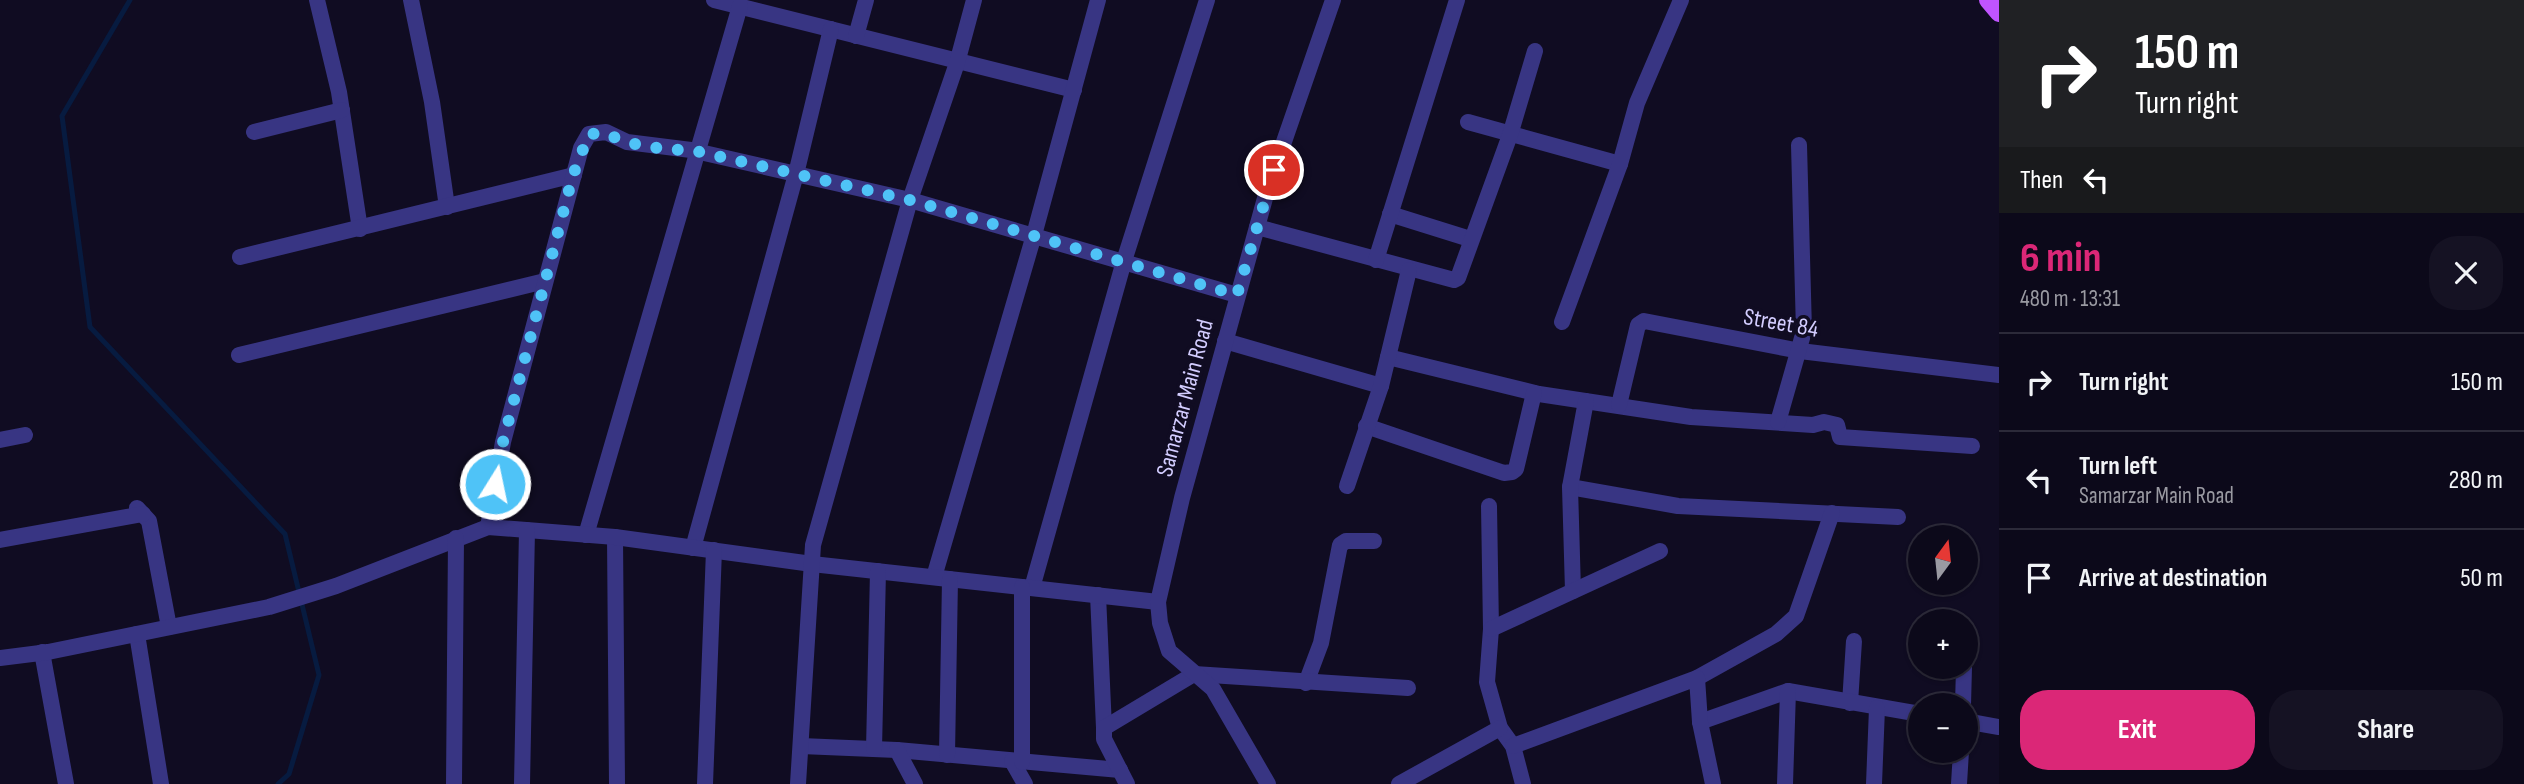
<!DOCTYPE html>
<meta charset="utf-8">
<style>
:root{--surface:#0c091a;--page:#151223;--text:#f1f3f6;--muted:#9a9aa2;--line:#2c2a39;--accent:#db2777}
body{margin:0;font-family:"Sofia Sans Condensed",sans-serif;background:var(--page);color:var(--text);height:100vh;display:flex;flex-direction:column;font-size:26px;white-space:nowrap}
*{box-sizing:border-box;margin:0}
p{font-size:23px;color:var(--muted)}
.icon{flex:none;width:38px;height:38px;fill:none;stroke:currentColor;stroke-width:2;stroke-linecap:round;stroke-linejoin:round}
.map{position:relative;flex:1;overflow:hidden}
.sheet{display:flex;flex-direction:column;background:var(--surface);width:525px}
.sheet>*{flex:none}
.guide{background:#202124;color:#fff;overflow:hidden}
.needle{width:46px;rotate:15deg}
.controls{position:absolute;left:1908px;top:525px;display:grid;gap:14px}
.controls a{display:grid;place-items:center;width:70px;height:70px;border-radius:50%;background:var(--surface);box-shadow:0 2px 5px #0004,0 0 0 2px var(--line);font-size:35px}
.pin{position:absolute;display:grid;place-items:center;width:60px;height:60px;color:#fff;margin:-30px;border:4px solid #fff;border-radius:50%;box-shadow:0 2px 7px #0007}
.me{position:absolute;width:77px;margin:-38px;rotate:10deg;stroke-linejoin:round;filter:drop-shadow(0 0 5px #0008)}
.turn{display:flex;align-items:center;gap:24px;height:147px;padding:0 21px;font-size:32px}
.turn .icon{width:91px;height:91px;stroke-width:2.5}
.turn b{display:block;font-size:49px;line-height:60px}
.then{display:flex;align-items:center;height:66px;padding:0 21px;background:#0003;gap:14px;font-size:26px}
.round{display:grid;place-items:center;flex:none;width:74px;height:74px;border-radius:28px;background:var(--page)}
.headline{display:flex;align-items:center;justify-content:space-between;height:119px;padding:0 21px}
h1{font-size:42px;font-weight:700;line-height:52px;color:var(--accent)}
.button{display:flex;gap:14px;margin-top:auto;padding:14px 21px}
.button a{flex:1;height:80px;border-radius:28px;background:var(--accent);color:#fff;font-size:28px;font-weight:700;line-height:80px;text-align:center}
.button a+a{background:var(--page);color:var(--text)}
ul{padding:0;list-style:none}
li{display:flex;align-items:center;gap:21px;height:98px;padding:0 21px;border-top:2px solid var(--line)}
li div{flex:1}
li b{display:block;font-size:26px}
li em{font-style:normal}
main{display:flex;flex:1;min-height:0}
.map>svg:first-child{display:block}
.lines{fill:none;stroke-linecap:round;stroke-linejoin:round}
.stream{stroke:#071b40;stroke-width:5}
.minor{stroke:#383583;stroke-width:16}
.major{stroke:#c054ff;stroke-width:18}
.route{stroke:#4fc3f7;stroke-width:12;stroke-dasharray:0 21.6}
.labels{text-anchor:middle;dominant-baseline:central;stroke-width:7;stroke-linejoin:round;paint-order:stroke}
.street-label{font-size:24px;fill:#d3cdff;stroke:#100c22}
</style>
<main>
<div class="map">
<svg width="1999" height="784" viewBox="0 0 1999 784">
<rect width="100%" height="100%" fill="#100c22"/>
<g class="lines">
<polyline class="stream" points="130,0 62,116 90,327 285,534 319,675 289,774 278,784"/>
<g class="minor">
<polyline points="317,0 339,92 360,229"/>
<polyline points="411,0 432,102 447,207"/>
<polyline points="714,0 1074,90"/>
<polyline points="856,36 866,0"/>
<polyline points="1468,122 1620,164"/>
<polyline points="254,132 342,110"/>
<polyline points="1390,214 1470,239"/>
<polyline points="1257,227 1454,280 1458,278 1510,135 1535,51"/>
<polyline points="240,257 574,175"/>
<polyline points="1376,260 1457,0"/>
<polyline points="1562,322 1620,164 1637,103 1681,0"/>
<polyline points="1225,341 1381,386"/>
<polyline points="239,355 545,281"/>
<polyline points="1388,357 1539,394 1691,417 1813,425 1824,422 1837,425 1840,437 1972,446"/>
<polyline points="1619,405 1638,325 1644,321 1800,351 1999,375"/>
<polyline points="1778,422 1804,331 1799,145"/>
<polyline points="1366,426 1504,473 1512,472 1516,469 1534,393"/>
<polyline points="0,440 25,435"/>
<polyline points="1347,486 1381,386 1409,270"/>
<polyline points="1570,487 1678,506 1898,517"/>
<polyline points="1489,506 1491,629 1487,682 1500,728 1513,746 1523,784"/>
<polyline points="137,508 149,521 169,627"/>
<polyline points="488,527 503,442 581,148 589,134 606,132 627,142 691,150 910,200 1237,295"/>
<polyline points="586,535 740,6"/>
<polyline points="615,537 617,784"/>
<polyline points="0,540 143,514"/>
<polyline points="693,548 796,174 831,29"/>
<polyline points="934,577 1034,235 1098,0"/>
<polyline points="1032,588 1124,261 1207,0"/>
<polyline points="1573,591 1570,487 1586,401"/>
<polyline points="1098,595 1104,728"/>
<polyline points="1491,629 1660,551"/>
<polyline points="137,634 161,784"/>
<polyline points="42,652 66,784"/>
<polyline points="0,658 48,652 269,607 336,586 488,527 615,537 812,564 1158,602"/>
<polyline points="1697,678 1776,634 1796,616 1832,513"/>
<polyline points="1306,683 1321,643 1340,545 1346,541 1374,541"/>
<polyline points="1850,703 1854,641"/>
<polyline points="1963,705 1964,667"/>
<polyline points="1965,721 1999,727"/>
<polyline points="1700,722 1788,691 1920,714"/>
<polyline points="801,746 897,750 1120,770"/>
<polyline points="1513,746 1697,678 1700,722 1713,784"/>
<polyline points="874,749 878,571"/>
<polyline points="897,750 915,784"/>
<polyline points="947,755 950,579"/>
<polyline points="1012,761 1025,784"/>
<polyline points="1022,762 1022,587"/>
<polyline points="454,784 456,538"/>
<polyline points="522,784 527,530"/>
<polyline points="705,784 714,550"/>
<polyline points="798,784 813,545 910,200 957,63 974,0"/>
<polyline points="1127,784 1104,739 1104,728 1194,674 1408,688"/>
<polyline points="1268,784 1213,689 1169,651 1160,623 1158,602 1182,498 1267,191 1333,0"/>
<polyline points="1399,784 1500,728"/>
<polyline points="1785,784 1788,691"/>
<polyline points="1874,784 1877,708"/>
<polyline points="1959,784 1961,751"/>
</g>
<polyline class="major" points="1988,0 1999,13"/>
</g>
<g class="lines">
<path class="route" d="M495 484 503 442 573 175 589 134C609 132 613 138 631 143 651 148 670 150 691 150L910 200 1237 295 1274 170"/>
</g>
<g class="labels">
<g class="street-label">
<text transform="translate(1781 323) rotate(10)">Street 84</text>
<text transform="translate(1185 398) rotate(-75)">Samarzar Main Road</text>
</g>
</g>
</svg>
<div class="controls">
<a><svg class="needle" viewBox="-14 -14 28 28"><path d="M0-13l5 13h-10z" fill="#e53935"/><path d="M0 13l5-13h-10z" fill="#9a9aa2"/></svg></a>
<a>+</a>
<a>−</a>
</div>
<div class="pin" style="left:1274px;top:170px;background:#d93025"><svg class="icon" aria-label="arrive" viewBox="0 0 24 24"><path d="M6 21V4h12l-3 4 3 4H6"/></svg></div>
<svg class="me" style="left:495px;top:484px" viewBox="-20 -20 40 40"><circle r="17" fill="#4fc3f7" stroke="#fff" stroke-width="3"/><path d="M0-11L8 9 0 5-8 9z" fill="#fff"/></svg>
</div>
<section class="sheet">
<div class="guide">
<div class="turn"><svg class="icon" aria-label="right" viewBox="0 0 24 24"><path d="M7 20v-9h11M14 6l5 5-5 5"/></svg><div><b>150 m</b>Turn right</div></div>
<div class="then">Then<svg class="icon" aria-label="left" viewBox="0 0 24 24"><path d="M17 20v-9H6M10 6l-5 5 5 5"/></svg></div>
</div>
<div class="headline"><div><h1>6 min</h1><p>480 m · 13:31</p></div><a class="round"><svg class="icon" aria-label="close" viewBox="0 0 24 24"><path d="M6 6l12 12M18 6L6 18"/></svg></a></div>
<ul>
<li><svg class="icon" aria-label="right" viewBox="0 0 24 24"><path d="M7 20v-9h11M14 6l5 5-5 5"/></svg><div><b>Turn right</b></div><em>150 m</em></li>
<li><svg class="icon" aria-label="left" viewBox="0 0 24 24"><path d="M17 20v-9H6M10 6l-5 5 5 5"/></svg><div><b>Turn left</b><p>Samarzar Main Road</p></div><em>280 m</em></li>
<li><svg class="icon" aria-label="arrive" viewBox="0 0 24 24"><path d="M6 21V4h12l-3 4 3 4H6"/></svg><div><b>Arrive at destination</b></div><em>50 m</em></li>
</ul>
<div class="button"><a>Exit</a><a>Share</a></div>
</section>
</main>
